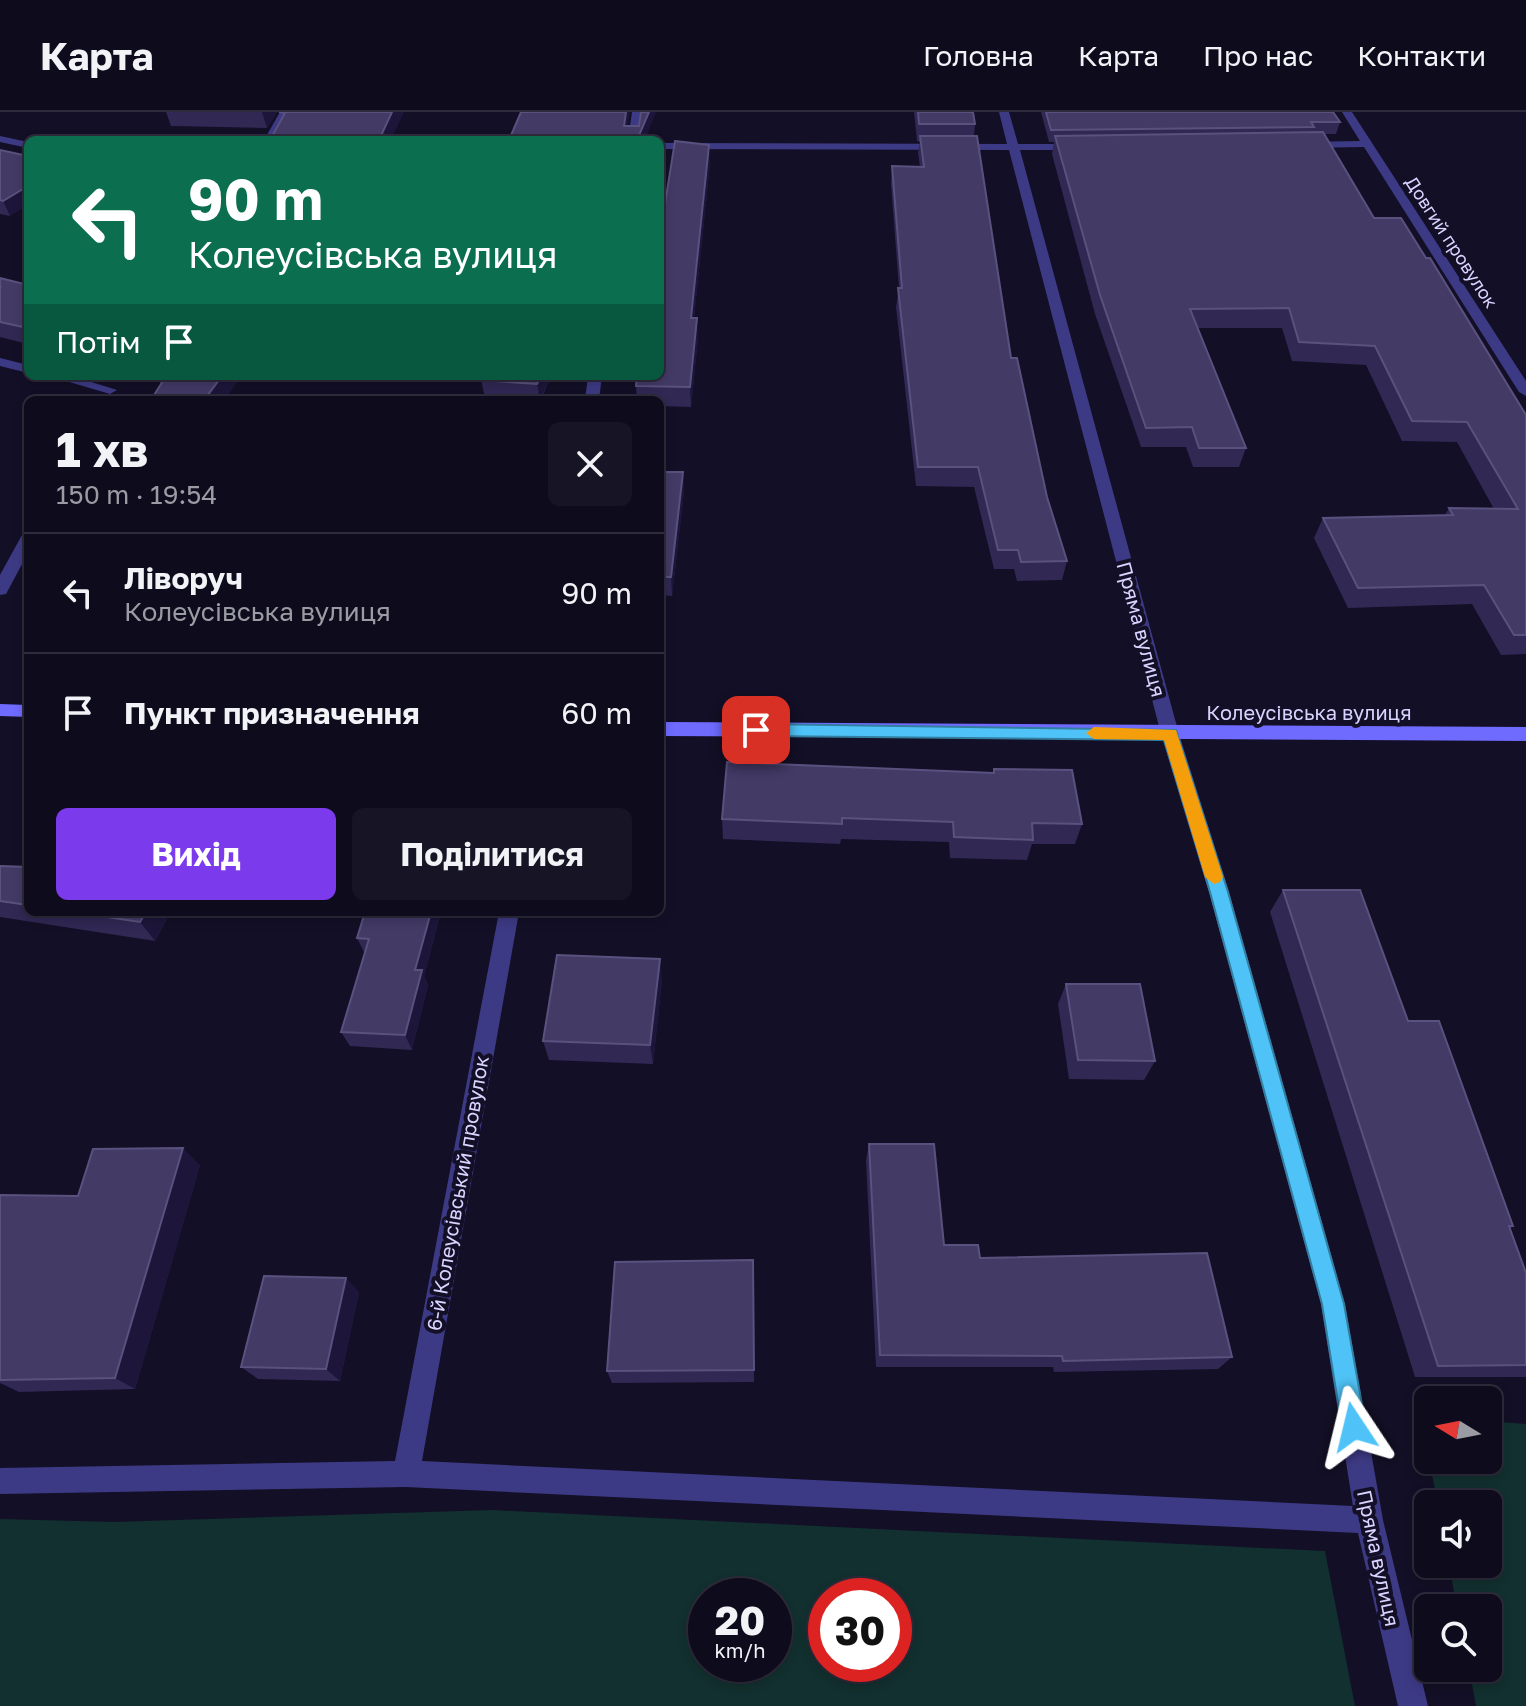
<!DOCTYPE html>
<html lang="uk">
<meta charset="utf-8">
<style>
:root{--surface:#0e0b1c;--page:#171425;--text:#f1f3f6;--muted:#9b9ba3;--line:#2e2b3b;--accent:#7c3aed}
body{margin:0;font-family:"Golos Text",sans-serif;background:var(--page);color:var(--text);height:100vh;display:flex;flex-direction:column;font-size:30px;white-space:nowrap}
*{box-sizing:border-box;margin:0}
p{font-size:26px;color:var(--muted)}
.icon{flex:none;width:44px;height:44px;fill:none;stroke:currentColor;stroke-width:2;stroke-linecap:round;stroke-linejoin:round}
.map{position:relative;flex:1;overflow:hidden}
.panel{position:absolute;left:24px;top:284px;width:640px;height:520px;display:flex;flex-direction:column;background:var(--surface);border-radius:12px;box-shadow:0 4px 12px #0003,0 0 0 2px var(--line)}
.panel>*{flex:none}
.top-card{position:absolute;left:24px;top:24px;width:640px;height:244px;border-radius:12px;box-shadow:0 4px 12px #0003,0 0 0 2px var(--line);background:#0b6e4f;color:#fff;overflow:hidden}
.needle{width:52px;rotate:280deg}
.tools{position:absolute;left:1414px;top:1274px;display:grid;gap:16px}
.tools a{display:grid;place-items:center;width:88px;height:88px;border-radius:12px;background:var(--surface);box-shadow:0 4px 12px #0003,0 0 0 2px var(--line);font-size:40px}
.speed{position:absolute;left:688px;top:1466px;display:flex;gap:16px;font-size:40px;font-weight:700;text-align:center}
.speed>*{display:grid;place-content:center;width:104px;height:104px;border-radius:50%;background:var(--surface);box-shadow:0 4px 12px #0003,0 0 0 2px var(--line);line-height:1}
.speed small{font-size:20px;font-weight:400}
.speed .limit{border:12px solid #d22;background:#fff;color:#111}
.pin{position:absolute;display:grid;place-items:center;width:68px;height:68px;color:#fff;margin:-34px;border-radius:16px;box-shadow:0 4px 12px #0006}
.me{position:absolute;width:88px;margin:-44px;rotate:350deg;stroke-linejoin:round;filter:drop-shadow(0 0 6px #0008)}
.turn{display:flex;align-items:center;gap:28px;height:168px;padding:0 32px;font-size:36px}
.turn .icon{width:104px;height:104px;stroke-width:2.5}
.turn b{display:block;font-size:56px;line-height:68px}
.then{display:flex;align-items:center;height:76px;padding:0 32px;background:#0003;gap:16px;font-size:30px}
.round{display:grid;place-items:center;flex:none;width:84px;height:84px;border-radius:12px;background:var(--page)}
.headline{display:flex;align-items:center;justify-content:space-between;height:136px;padding:0 32px}
h1{font-size:48px;font-weight:700;line-height:60px}
.primary-button{display:flex;gap:16px;margin-top:auto;padding:16px 32px}
.primary-button a{flex:1;height:92px;border-radius:12px;background:var(--accent);color:#fff;font-size:32px;font-weight:700;line-height:92px;text-align:center}
.primary-button a+a{background:var(--page);color:var(--text)}
ul{padding:0;list-style:none}
li{display:flex;align-items:center;gap:24px;height:120px;padding:0 32px;border-top:2px solid var(--line)}
li div{flex:1}
li b{display:block;font-size:30px}
li em{font-style:normal}
header{display:flex;align-items:center;gap:48px;box-sizing:border-box;height:112px;padding:0 40px;background:var(--surface);border-bottom:2px solid var(--line)}
header strong{font-size:38px}
nav{display:flex;gap:44px;margin-inline-start:auto;font-size:28px}
.map>svg:first-child{display:block}
.green{fill:#12302f;fill-rule:evenodd}
.lines{fill:none;stroke-linecap:round;stroke-linejoin:round}
.street{fill:#3d3a85;fill-rule:evenodd}
.secondary{fill:#6f6bff;fill-rule:evenodd}
.wall{fill:#312854}
.shaded-wall{fill:#1d163a}
.building{fill:#433a66;stroke:#5a527e;stroke-width:2}
.route{fill:#4fc3f7;stroke:#337fa1;stroke-width:2}
.slow{fill:#f59e0b}
.labels{text-anchor:middle;dominant-baseline:central;stroke-width:8;stroke-linejoin:round;paint-order:stroke}
.far-street-label{font-size:18px;fill:#d9d4ff;stroke:#130f26}
.street-label{font-size:20px;fill:#d9d4ff;stroke:#130f26}
</style>
<header>
<strong>Карта</strong>
<nav><a>Головна</a><a>Карта</a><a>Про нас</a><a>Контакти</a></nav>
</header>
<div class="map">
<svg width="1526" height="1594" viewBox="0 0 1526 1594">
<rect width="100%" height="100%" fill="#130f26"/>
<g class="green">
<polygon points="1488,1309 1526,1312 1526,1594 1476,1594 1469,1556 1488,1556 1488,1496 1457,1496 1449,1452 1488,1452 1488,1392 1438,1392 1429,1348 1488,1348"/>
<path d="M492 1398 1325 1439 1355 1594H0V1407L114 1410ZM774 1484V1552H706V1484ZM894 1484V1552H826V1484Z"/>
</g>
<g class="lines">
<g class="street">
<polygon points="280,0 290,0 274,28 264,28"/>
<polygon points="632,0 642,0 638,28 628,28"/>
<polygon points="999,0 1009,0 1018,32 1079,32 1084,35 1079,38 1020,38 1179,622 1229,780 1345,1192 1383,1408 1428,1594 1398,1594 1358,1421 406,1375 0,1382 0,1356 395,1349 499,800 519,800 422,1349 1353,1394 1321,1192 1209,780 1161,622 1009,38 660,37 660,31 1007,32"/>
<polygon points="1342,0 1352,0 1526,269 1526,284 1519,280 1364,35 1303,36 1298,33 1303,30 1360,29"/>
<polygon points="0,24 28,30 28,36 0,30"/>
<polygon points="0,246 28,253 28,261 0,254"/>
<polygon points="49,264 72,264 117,278 110,282"/>
<polygon points="588,264 602,264 599,288 585,288"/>
<polygon points="28,422 28,441 6,482 0,483 0,463 22,423"/>
</g>
<g class="secondary">
<polygon points="0,592 28,593 28,605 0,604"/>
<polygon points="660,610 1526,615 1526,629 660,624"/>
</g>
</g>
<g class="wall">
<polygon points="166,0 277,0 267,16 171,14"/>
<polygon points="914,0 973,0 975,12 974,24 1011,246 1047,385 1067,449 1062,468 1017,469 1014,457 994,457 974,375 916,374 896,195 899,176 891,72 892,54 920,55 918,41 920,30 917,29"/>
<polygon points="1041,0 1333,0 1340,10 1336,22 1324,22 1374,106 1526,303 1526,542 1501,543 1472,492 1348,496 1314,426 1323,406 1445,403 1449,396 1494,397 1457,330 1402,329 1366,253 1292,249 1282,216 1198,216 1246,336 1239,355 1193,355 1186,335 1141,335 1095,202 1052,42 1054,30 1049,30"/>
<polygon points="0,38 10,104 0,102"/>
<polygon points="710,51 694,206 698,226 691,295 660,294 660,288 637,288 636,274"/>
<polygon points="0,166 28,173 28,232 0,225"/>
<polygon points="158,264 241,264 224,288 151,288 161,272"/>
<polygon points="483,264 551,264 541,288 485,286 481,268"/>
<polygon points="660,360 683,360 684,379 672,484 660,483"/>
<polygon points="994,657 1082,712 1075,732 1032,732 1027,748 950,746 949,730 841,727 840,732 723,727 722,707 993,661"/>
<polygon points="0,754 28,755 28,800 169,800 170,801 155,829 0,805"/>
<polygon points="1283,778 1408,909 1513,1114 1510,1117 1526,1161 1526,1265 1415,1265 1270,800"/>
<polygon points="365,800 441,800 424,864 428,873 412,938 350,934 341,920 365,842 357,826"/>
<polygon points="662,867 653,952 549,948 543,929"/>
<polygon points="1066,872 1155,949 1144,968 1069,967 1058,892"/>
<polygon points="869,1032 944,1133 1232,1245 1218,1257 1054,1260 1053,1255 876,1255 866,1048"/>
<polygon points="200,1053 135,1277 19,1280 0,1271 0,1083 78,1084"/>
<polygon points="753,1148 754,1270 612,1271 607,1259"/>
<polygon points="359,1180 340,1269 258,1267 241,1255"/>
</g>
<g class="shaded-wall">
<polygon points="262,0 277,0 267,16"/>
<polygon points="392,0 404,0 391,28 379,28"/>
<polygon points="626,0 630,0 626,28 624,14"/>
<polygon points="649,0 656,0 645,28 637,28"/>
<polygon points="709,33 710,51 692,225 691,206"/>
<polygon points="28,74 28,93 10,104 3,89"/>
<polygon points="697,206 698,226 691,295 690,275"/>
<polygon points="222,264 241,264 224,288 204,288"/>
<polygon points="541,264 551,264 540,288 537,272"/>
<polygon points="683,360 684,379 672,484 671,465"/>
<polygon points="146,800 169,800 170,801 155,829 140,810"/>
<polygon points="431,800 441,800 424,864 428,873 412,938 405,923 415,858"/>
<polygon points="660,847 662,867 653,952 650,933"/>
<polygon points="183,1036 200,1053 135,1277 115,1266"/>
<polygon points="346,1166 359,1180 340,1269 326,1257"/>
</g>
<g class="building">
<polygon points="279,0 392,0 379,28 270,28 285,1"/>
<polygon points="521,0 626,0 624,14 639,14 641,0 649,0 637,28 509,28"/>
<polygon points="918,0 973,0 975,12 919,12"/>
<polygon points="1046,0 1333,0 1340,10 1311,10 1314,15 1051,18"/>
<polygon points="1323,20 1374,106 1401,106 1426,146 1430,146 1526,303 1526,523 1514,523 1484,473 1358,476 1323,406 1453,403 1449,396 1518,397 1467,310 1412,309 1375,234 1299,230 1289,196 1190,197 1246,336 1199,336 1192,315 1146,316 1100,183 1055,24"/>
<polygon points="920,24 977,24 1011,246 1017,246 1047,385 1067,449 1021,450 1018,438 998,438 978,355 918,355 898,176 902,176 892,54 924,55"/>
<polygon points="675,29 709,33 691,206 697,206 690,275 636,274 637,264 660,264 660,123"/>
<polygon points="0,38 28,44 28,74 3,89 0,88"/>
<polygon points="0,166 28,173 28,215 27,216 0,210 0,176 1,174 0,175"/>
<polygon points="166,264 222,264 204,288 151,288"/>
<polygon points="483,264 541,264 537,272 481,268"/>
<polygon points="660,360 683,360 671,465 660,465"/>
<polygon points="727,650 994,661 994,657 1072,658 1082,712 1032,711 1033,728 954,725 953,710 842,706 842,712 722,707"/>
<polygon points="0,754 28,755 28,793 0,789"/>
<polygon points="1283,778 1360,778 1408,909 1439,909 1513,1114 1509,1114 1526,1161 1526,1253 1438,1254"/>
<polygon points="73,800 146,800 140,810"/>
<polygon points="365,800 431,800 415,858 422,858 405,923 341,920 369,827 357,826"/>
<polygon points="557,843 660,847 650,933 543,929"/>
<polygon points="1066,872 1140,872 1155,949 1078,948"/>
<polygon points="869,1032 934,1032 944,1133 978,1133 980,1146 1207,1141 1232,1245 1063,1249 1062,1244 880,1243"/>
<polygon points="183,1036 115,1266 0,1268 0,1083 78,1084 93,1037"/>
<polygon points="753,1148 754,1258 607,1259 615,1150"/>
<polygon points="264,1164 346,1166 326,1257 241,1255"/>
</g>
<polygon class="route" points="756,612 1176,618 1228,780 1344,1192 1366,1315 1362,1324 1354,1327 1345,1324 1342,1315 1322,1192 1210,780 1164,628 756,624 747,618"/>
<polygon class="slow" points="1094,615 1176,618 1223,765 1220,770 1214,772 1205,765 1164,628 1094,627 1086,621"/>
<g class="labels">
<g class="far-street-label">
<text transform="translate(1452 130) rotate(57)">Довгий провулок</text>
</g>
<g class="street-label">
<text transform="translate(1142 517) rotate(75)">Пряма вулиця</text>
<text x="1309" y="600">Колеусівська вулиця</text>
<text transform="translate(457 1081) rotate(-80)">6-й Колеусівський провулок</text>
<text transform="translate(1379 1446) rotate(78)">Пряма вулиця</text>
</g>
</g>
</svg>
<div class="tools">
<a><svg class="needle" viewBox="-14 -14 28 28"><path d="M0-13l5 13h-10z" fill="#e53935"/><path d="M0 13l5-13h-10z" fill="#9b9ba3"/></svg></a>
<a><svg class="icon" aria-label="sound" viewBox="0 0 24 24"><path d="M4 9h4l5-4v14l-5-4H4zM17 9q2 3 0 6"/></svg></a>
<a><svg class="icon" aria-label="search" viewBox="0 0 24 24"><circle cx="10" cy="10" r="6"/><path d="M15 15l6 6"/></svg></a>
</div>
<div class="speed"><div>20<small>km/h</small></div><div class="limit">30</div></div>
<div class="pin" style="left:756px;top:618px;background:#d93025"><svg class="icon" aria-label="arrive" viewBox="0 0 24 24"><path d="M6 21V4h12l-3 4 3 4H6"/></svg></div>
<svg class="me" style="left:1354px;top:1315px" viewBox="-20 -20 40 40"><path d="M0-17L14 15 0 8-14 15z" fill="#4fc3f7" stroke="#fff" stroke-width="4"/></svg>
<div class="top-card">
<div class="turn"><svg class="icon" aria-label="left" viewBox="0 0 24 24"><path d="M17 20v-9H6M10 6l-5 5 5 5"/></svg><div><b>90 m</b>Колеусівська вулиця</div></div>
<div class="then">Потім<svg class="icon" aria-label="arrive" viewBox="0 0 24 24"><path d="M6 21V4h12l-3 4 3 4H6"/></svg></div>
</div>
<section class="panel">
<div class="headline"><div><h1>1 хв</h1><p>150 m · 19:54</p></div><a class="round"><svg class="icon" aria-label="close" viewBox="0 0 24 24"><path d="M6 6l12 12M18 6L6 18"/></svg></a></div>
<ul>
<li><svg class="icon" aria-label="left" viewBox="0 0 24 24"><path d="M17 20v-9H6M10 6l-5 5 5 5"/></svg><div><b>Ліворуч</b><p>Колеусівська вулиця</p></div><em>90 m</em></li>
<li><svg class="icon" aria-label="arrive" viewBox="0 0 24 24"><path d="M6 21V4h12l-3 4 3 4H6"/></svg><div><b>Пункт призначення</b></div><em>60 m</em></li>
</ul>
<div class="primary-button"><a>Вихід</a><a>Поділитися</a></div>
</section>
</div>
